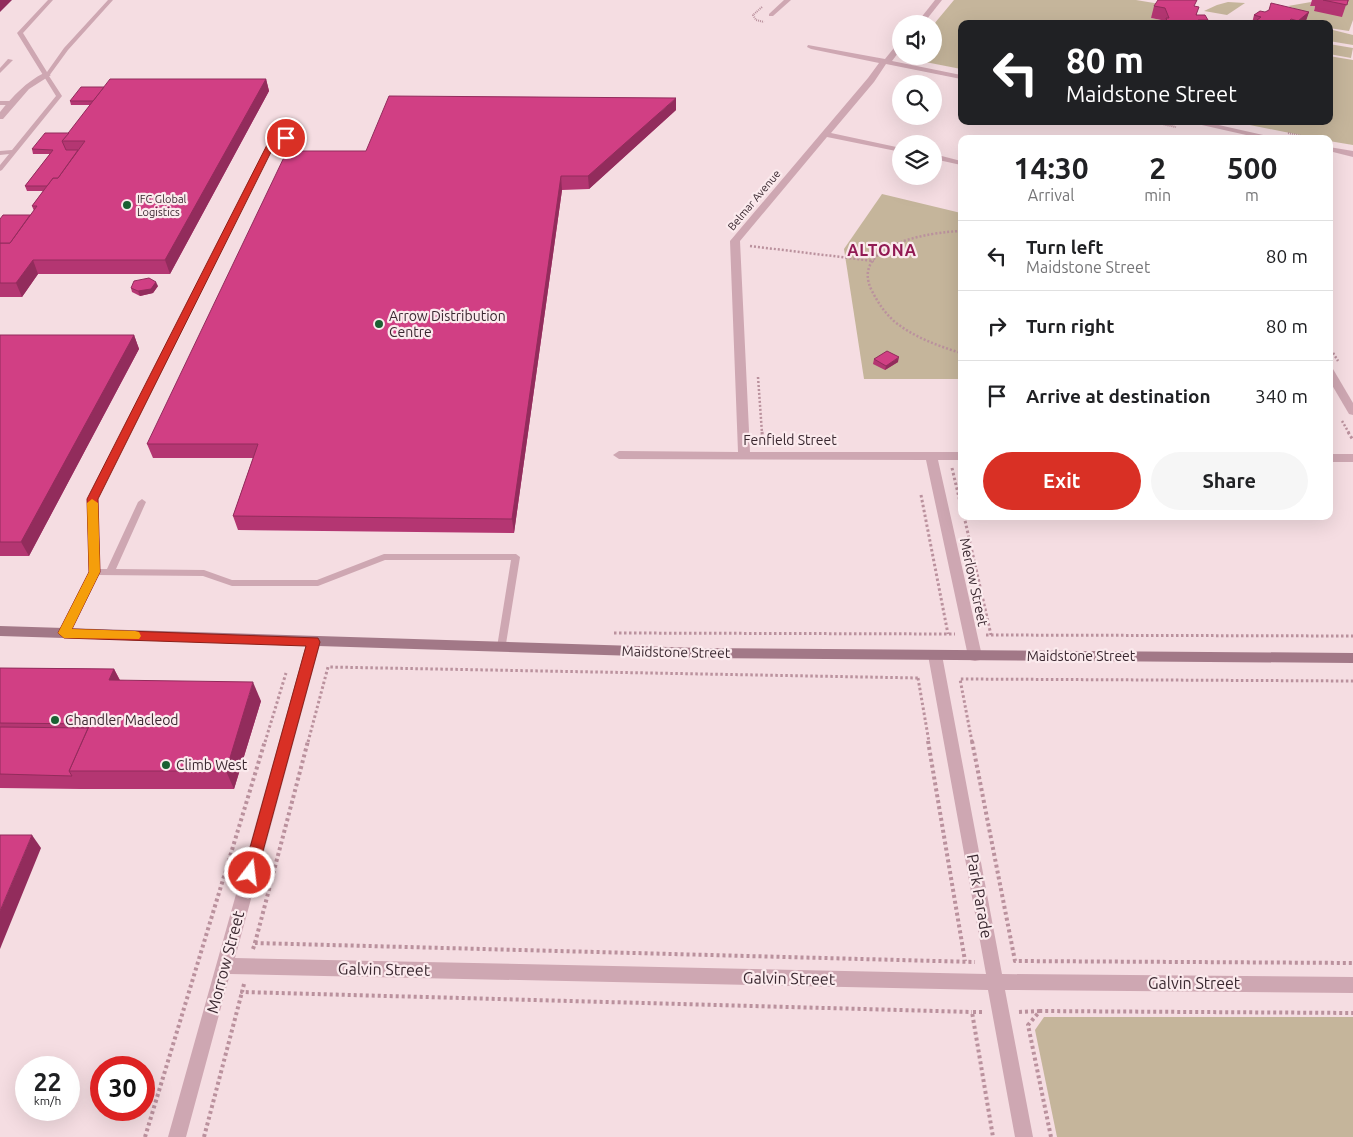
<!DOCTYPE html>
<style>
:root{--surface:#fff;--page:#f6f6f6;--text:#202124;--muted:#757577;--line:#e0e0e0;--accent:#d93025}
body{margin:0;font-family:Ubuntu,sans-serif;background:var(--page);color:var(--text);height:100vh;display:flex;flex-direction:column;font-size:19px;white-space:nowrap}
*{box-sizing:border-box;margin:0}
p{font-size:16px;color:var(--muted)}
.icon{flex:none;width:28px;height:28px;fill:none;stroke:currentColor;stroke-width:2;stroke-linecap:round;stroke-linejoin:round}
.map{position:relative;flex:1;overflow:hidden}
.sheet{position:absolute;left:958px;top:135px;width:375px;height:385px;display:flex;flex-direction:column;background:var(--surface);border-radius:10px;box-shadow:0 5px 20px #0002}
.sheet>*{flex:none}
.top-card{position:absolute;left:958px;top:20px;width:375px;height:105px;border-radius:10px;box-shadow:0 5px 20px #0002;background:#202124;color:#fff;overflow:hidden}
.fabs{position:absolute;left:892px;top:15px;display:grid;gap:10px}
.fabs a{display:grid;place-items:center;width:50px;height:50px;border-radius:50%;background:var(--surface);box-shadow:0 5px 20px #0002;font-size:25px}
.speed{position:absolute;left:15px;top:1056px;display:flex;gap:10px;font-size:25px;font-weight:700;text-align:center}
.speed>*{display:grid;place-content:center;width:65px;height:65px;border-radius:50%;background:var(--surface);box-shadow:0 5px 20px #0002;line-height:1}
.speed small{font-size:12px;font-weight:400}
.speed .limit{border:8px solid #d22;background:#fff;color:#111}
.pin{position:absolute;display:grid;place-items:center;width:42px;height:42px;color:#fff;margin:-21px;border:2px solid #fff;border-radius:50%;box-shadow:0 1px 5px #0007}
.me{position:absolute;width:55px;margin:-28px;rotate:15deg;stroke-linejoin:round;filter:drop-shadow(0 0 4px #0008)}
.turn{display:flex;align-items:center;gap:18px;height:105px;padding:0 25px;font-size:22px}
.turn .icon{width:65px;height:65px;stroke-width:2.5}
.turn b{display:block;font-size:35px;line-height:42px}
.eta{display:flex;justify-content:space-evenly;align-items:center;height:85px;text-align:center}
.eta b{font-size:30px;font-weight:600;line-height:35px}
.cta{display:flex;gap:10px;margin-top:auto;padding:10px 25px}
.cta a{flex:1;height:58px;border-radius:30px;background:var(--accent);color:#fff;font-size:20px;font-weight:600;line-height:58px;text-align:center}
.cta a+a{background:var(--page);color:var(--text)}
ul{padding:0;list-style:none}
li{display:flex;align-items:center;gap:15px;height:70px;padding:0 25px;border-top:1px solid var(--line)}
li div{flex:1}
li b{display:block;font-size:19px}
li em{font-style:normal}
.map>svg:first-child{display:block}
.green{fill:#c5b59b}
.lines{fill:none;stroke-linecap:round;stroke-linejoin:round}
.path-far3{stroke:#ba919d;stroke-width:2;stroke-dasharray:1 1;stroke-linecap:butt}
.path-far2{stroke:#ba919d;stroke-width:2.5;stroke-dasharray:2 2;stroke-linecap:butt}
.path-far1{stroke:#ba919d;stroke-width:3;stroke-dasharray:2.5 2.5;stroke-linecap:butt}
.path{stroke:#ba919d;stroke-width:4;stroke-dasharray:3 3;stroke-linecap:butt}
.lane{fill:#cea7b2;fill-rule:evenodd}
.street{fill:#cea7b2;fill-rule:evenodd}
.secondary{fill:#a27887;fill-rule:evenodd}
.wall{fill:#b43672}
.shaded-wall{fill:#922c5c}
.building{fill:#d13f84;stroke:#922c5c}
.route{fill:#d93025;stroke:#8d1f18}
.slow{fill:#f59e0b}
.poi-dot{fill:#1a6032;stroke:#fbeaed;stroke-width:2}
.labels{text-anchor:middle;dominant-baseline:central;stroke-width:4.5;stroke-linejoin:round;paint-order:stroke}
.far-poi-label{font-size:11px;fill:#3a2830;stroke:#fbeaed;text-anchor:start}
.far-street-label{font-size:11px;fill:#3a2830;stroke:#fbeaed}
.poi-label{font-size:14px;fill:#3a2830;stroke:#fbeaed;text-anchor:start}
.street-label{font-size:14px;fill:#3a2830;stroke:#fbeaed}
.far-district-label{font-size:16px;font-weight:bold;letter-spacing:1px;fill:#911a53;stroke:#fbeaed}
.near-street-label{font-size:16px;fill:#3a2830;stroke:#fbeaed}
</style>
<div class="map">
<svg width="1353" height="1137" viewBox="0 0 1353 1137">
<rect width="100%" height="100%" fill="#f5dde2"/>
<g class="green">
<polygon points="954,0 1136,0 1160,4 1151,18 1161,20 1163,24 961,24 961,69 910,59 907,56 934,56 934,24"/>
<polygon points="1349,0 1353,0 1353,20 1349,31 1329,28 1329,24 1313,24 1302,21 1299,10 1288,6 1311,2 1310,6 1315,6 1314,10 1342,16 1345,2"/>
<polygon points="1228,2 1245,3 1227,15 1204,11 1217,5"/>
<polygon points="1329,29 1353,35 1353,45 1329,41"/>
<polygon points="1329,44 1353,48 1351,58 1329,54"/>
<polygon points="1329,56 1353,60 1353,145 1329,141 1329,139 1320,139 1230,121 1329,121"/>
<polygon points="882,194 961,213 961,379 864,379 844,249"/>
<polygon points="1044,1017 1353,1017 1353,1137 1057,1137 1035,1030"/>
</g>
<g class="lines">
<g class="path-far3">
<polyline points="762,7 753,15 756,20 764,22"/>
<polyline points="1148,121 1176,127"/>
<polyline points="1288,133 1315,139"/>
</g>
<g class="path-far2">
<path d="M961 231C932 232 848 244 872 291 878 303 885 313 895 322 914 337 938 346 961 353"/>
<polyline points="750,246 874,261"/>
<polyline points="1329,346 1338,361"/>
<polyline points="758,377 762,433"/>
<polyline points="1342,421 1349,433"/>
</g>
<g class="path-far1">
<polyline points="762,432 763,443"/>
<polyline points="1348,432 1353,440"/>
<polyline points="952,468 961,506"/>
<polyline points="921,495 948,634"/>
<polyline points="964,516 991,635"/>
<polyline points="614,633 955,634"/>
<polyline points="986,635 1353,636"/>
<polyline points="918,678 929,742"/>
<polyline points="265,742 286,673"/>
<polyline points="308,742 328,667 918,678"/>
<polyline points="972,742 960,679 1353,681"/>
</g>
<g class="path">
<polyline points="928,741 965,961"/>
<polyline points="972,741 1015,961 1353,963"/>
<polyline points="255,943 308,741"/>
<polyline points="253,949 255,943 975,962"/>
<polyline points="244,984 242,992 972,1012"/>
<polyline points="982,1012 972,1012 993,1137"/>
<polyline points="1019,1012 1040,1011"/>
<polyline points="145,1137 265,741"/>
<polyline points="204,1137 242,992"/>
<polyline points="1051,1137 1028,1025 1040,1011 1353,1013"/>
</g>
<g class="lane">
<polygon points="48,0 53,0 23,33 47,72 64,48 108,0 113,0 68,50 49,76 62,96 2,170 0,171 0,165 9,154 0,155 0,151 12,150 56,96 17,33"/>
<polygon points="8,59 13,60 0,73 0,68"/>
<polygon points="0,101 12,101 15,103 12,105 0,105"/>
<polygon points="298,131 303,132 274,144 96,499 99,569 107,569 138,502 142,499 146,502 116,569 204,570 232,580 317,580 384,554 516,554 520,557 505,650 499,650 497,647 511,560 385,560 318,586 232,586 203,576 98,575 66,635 60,635 58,633 91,572 88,499 269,143"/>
</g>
<g class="street">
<polygon points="784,0 791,0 773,16 769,16 769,14"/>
<polygon points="935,0 942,0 923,24 916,24"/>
<polygon points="898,43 901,43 901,49 892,61 961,75 961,79 886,64 874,82 831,133 901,148 901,152 827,137 740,241 750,452 961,452 961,460 938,460 982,656 980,660 975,661 970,660 968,656 926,460 619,459 613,455 619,451 738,452 730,241 868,78 879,63 811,49 807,47 808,45 885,59"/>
<path d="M44 73 51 75 29 89 3 119H0V112C13 96 26 82 44 73Z"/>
<polygon points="1184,121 1201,121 1281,139 1264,139"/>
<polygon points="1329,147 1353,151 1353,157 1329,151"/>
<polygon points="934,154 961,161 961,165 934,159"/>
<polygon points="1329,368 1333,369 1353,403 1353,415 1349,414 1329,380"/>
<rect x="1329" y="454" width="24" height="8"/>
<polygon points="314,636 319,637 321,641 235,958 986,974 928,655 930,651 935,650 940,651 942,655 1002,974 1353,977 1353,993 1005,990 1033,1137 1015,1137 988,990 230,974 186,1137 168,1137 307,641 309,637"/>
</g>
<polygon class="secondary" points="0,626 700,648 1353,653 1353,663 700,658 0,636"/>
</g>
<g class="wall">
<polygon points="1312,0 1349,0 1348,2 1347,2 1342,17 1314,11 1315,6 1310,6"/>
<polygon points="1154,6 1195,6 1197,15 1208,20 1207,23 1211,24 1163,24 1161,20 1151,18"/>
<polygon points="1265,12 1309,12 1304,24 1250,24 1252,23 1254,15"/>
<polygon points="266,79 269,91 170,274 38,274 22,297 0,297 0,219 30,215 34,211 32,206 43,191 27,191 25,186 50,154 33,154 32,149 69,133 90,105 71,105 70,101 104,87"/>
<polygon points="676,110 589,189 562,190 514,533 238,530 233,516 253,458 153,458 147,444 366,151"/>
<polygon points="158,286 153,293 140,296 132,292 131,288"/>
<polygon points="0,335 134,335 139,349 29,556 0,556"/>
<polygon points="874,359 898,362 885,370 873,364"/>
<polygon points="0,668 114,669 120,680 261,701 234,789 81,789 0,788"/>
</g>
<g class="shaded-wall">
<polygon points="0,0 12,0 0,12"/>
<polygon points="1309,12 1305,24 1297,24 1298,21"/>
<polygon points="266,79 269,91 170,274 165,260"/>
<polygon points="676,98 676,110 589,189 588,176"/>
<polygon points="561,176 562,190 514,533 512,519"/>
<polygon points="33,260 38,274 22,297 16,283"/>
<polygon points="156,282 158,286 153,293 140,296 138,291"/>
<polygon points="134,335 139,349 29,556 21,542"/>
<polygon points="899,357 898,362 885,370 886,366"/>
<polygon points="114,669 123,687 109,680"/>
<polygon points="253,682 261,701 234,789 226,771"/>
<polygon points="32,835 41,848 0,949 0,911"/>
</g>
<g class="building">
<polygon points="1158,0 1197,0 1194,6 1199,7 1196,15 1205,15 1208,20 1198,20 1199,23 1210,23 1211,24 1168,24 1166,18 1169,18 1165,8 1154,6"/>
<polygon points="1323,0 1348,0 1347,5"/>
<polygon points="1271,3 1309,12 1298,21 1291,19 1286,24 1252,24 1261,17 1254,15 1260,11 1265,12 1269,10"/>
<polygon points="110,79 266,79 165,260 33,260 16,283 0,283 0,243 10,243 37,206 32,206 53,178 58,178 85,141 62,141"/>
<polygon points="81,87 104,87 93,101 70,101"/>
<polygon points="389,96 676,98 588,176 561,176 512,519 233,516 258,444 147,444 287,151 366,151"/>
<polygon points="45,133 69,133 62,141 66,150 78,150 58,178 53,178 47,186 25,186 53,150 32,149"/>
<polygon points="3,215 30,215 10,243 0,243 0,219"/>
<polygon points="149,278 156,282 151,289 138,291 131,288 134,281"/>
<polygon points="0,335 134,335 21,542 0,542"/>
<polygon points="887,351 899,357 886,366 874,359"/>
<polygon points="0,668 114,669 109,680 253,682 226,771 69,771 90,724 0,723"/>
<polygon points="0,727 88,728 69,771 72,776 0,774"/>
<polygon points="0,835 32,835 0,911"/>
</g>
<polygon class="route" points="286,136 290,138 289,139 275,144 98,499 100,572 72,629 318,638 320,642 257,873 255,877 250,879 245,877 243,873 306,646 64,638 58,633 89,572 87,499 268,143"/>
<polygon class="slow" points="92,499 98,503 100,572 72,629 135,631 139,632 141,636 139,639 64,638 58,633 89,572 87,503"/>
<g class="poi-dot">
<circle cx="127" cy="205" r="5"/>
<circle cx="379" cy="324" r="5"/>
<circle cx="55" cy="720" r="5"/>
<circle cx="166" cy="765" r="5"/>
</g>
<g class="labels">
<g class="far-poi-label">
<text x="137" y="199">IFC Global<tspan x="137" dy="13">Logistics</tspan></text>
</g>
<g class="far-street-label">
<text transform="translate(754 200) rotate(-50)">Belmar Avenue</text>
</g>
<g class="poi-label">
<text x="389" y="316">Arrow Distribution<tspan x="389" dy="16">Centre</tspan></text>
<text x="65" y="720">Chandler Macleod</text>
<text x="176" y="765">Climb West</text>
</g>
<g class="street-label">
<text x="790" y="440">Fenfield Street</text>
<text transform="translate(974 582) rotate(78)">Merlow Street</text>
<text transform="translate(676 652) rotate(1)">Maidstone Street</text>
<text x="1081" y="656">Maidstone Street</text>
</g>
<g class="far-district-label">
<text x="882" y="250">ALTONA</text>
</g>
<g class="near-street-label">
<text transform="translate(980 896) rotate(80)">Park Parade</text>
<text transform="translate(225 962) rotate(-75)">Morrow Street</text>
<text transform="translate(384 969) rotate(1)">Galvin Street</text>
<text transform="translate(789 978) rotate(1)">Galvin Street</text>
<text x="1194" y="983">Galvin Street</text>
</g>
</g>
</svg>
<div class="fabs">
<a><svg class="icon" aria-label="sound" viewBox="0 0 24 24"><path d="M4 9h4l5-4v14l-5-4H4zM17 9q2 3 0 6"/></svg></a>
<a><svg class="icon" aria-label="search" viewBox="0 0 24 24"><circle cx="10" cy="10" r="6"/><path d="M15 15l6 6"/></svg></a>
<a><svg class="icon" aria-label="layers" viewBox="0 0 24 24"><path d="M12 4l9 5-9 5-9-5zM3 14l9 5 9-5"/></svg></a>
</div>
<div class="speed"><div>22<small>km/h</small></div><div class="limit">30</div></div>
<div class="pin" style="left:286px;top:138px;background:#d93025"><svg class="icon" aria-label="arrive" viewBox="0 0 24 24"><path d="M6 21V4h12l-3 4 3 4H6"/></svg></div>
<svg class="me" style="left:250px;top:873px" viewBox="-20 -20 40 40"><circle r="17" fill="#d93025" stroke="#fff" stroke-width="3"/><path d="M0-11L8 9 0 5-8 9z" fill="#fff"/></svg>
<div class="top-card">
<div class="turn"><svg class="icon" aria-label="left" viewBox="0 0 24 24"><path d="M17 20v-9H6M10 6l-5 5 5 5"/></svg><div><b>80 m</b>Maidstone Street</div></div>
</div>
<section class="sheet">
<div class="eta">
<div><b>14:30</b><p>Arrival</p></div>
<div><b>2</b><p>min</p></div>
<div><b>500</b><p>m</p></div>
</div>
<ul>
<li><svg class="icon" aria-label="left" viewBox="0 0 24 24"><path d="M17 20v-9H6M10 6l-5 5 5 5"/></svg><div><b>Turn left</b><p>Maidstone Street</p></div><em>80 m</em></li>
<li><svg class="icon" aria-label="right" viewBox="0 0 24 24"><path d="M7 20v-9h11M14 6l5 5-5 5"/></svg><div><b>Turn right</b></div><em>80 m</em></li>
<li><svg class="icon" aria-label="arrive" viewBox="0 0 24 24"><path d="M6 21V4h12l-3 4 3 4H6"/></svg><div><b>Arrive at destination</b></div><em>340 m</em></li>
</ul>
<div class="cta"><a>Exit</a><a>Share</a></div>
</section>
</div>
